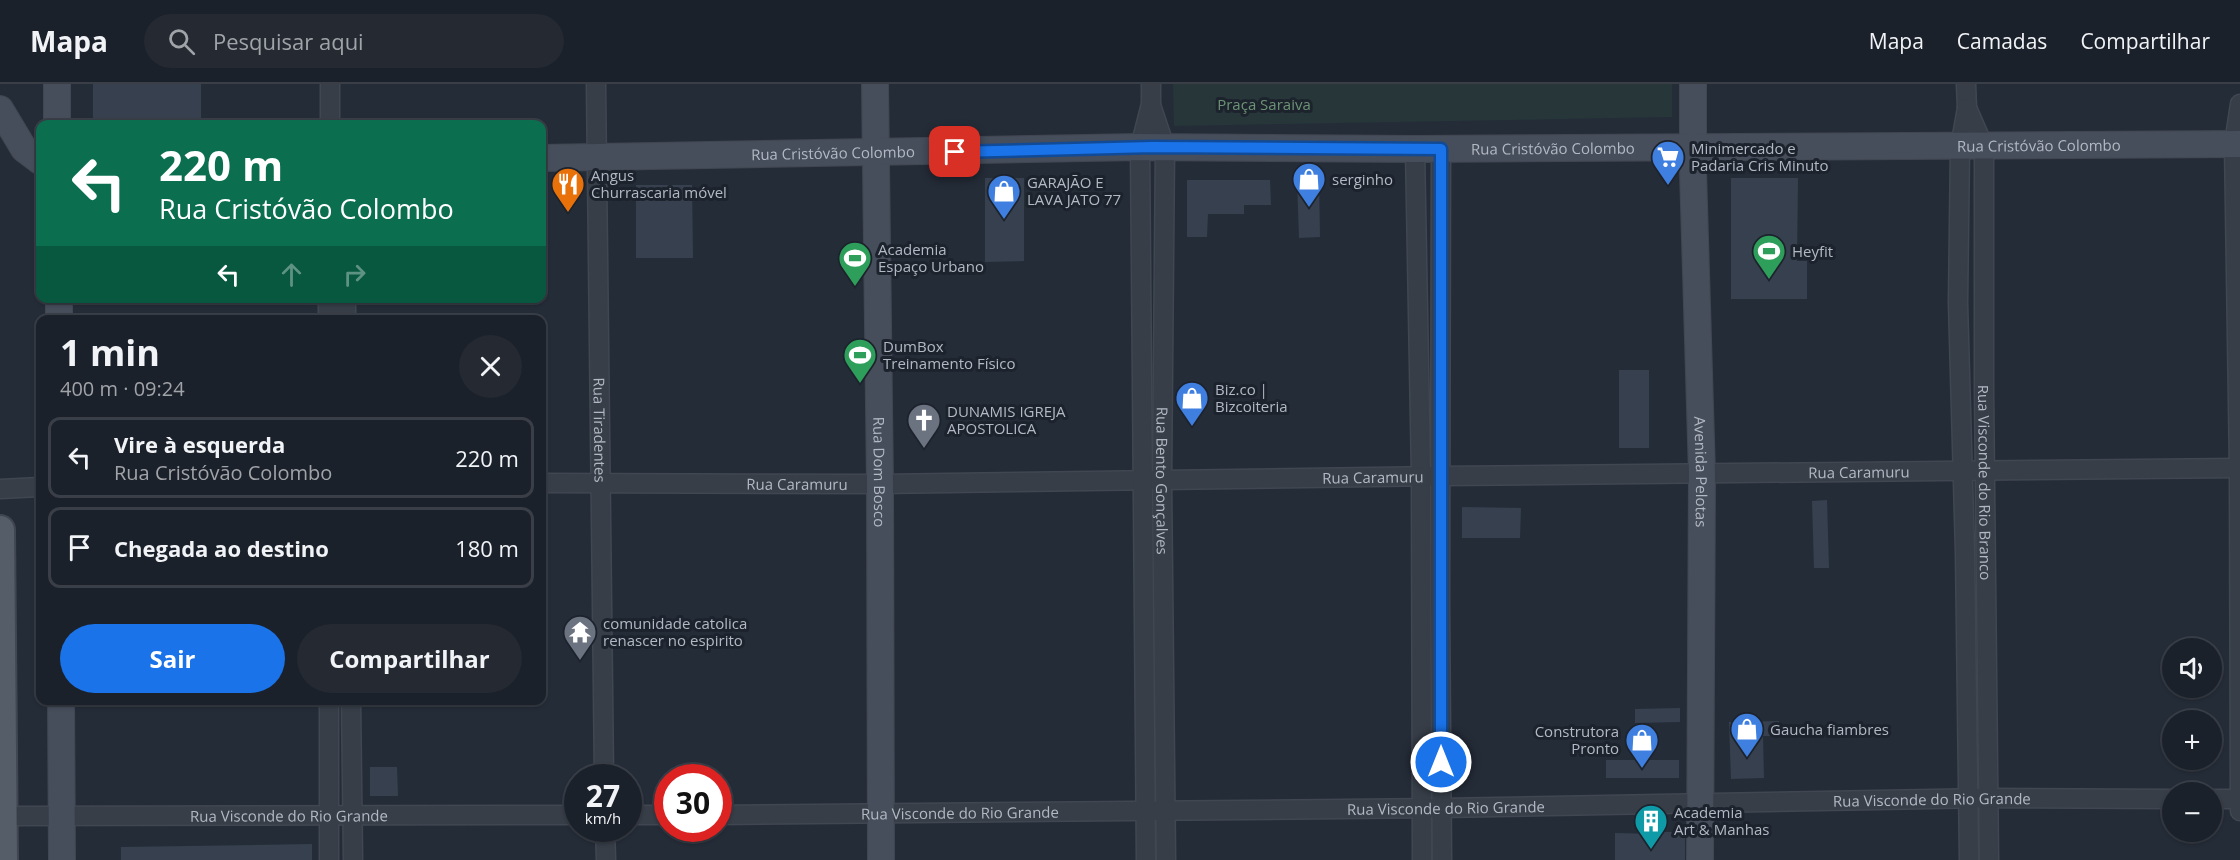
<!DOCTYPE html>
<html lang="pt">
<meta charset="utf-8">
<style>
:root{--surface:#1b212a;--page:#242932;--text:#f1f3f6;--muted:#a0a3a8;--line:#393e47;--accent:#1a73e8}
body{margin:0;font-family:"Open Sans",sans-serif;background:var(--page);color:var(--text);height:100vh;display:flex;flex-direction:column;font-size:22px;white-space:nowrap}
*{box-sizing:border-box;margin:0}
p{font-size:20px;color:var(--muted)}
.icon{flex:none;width:33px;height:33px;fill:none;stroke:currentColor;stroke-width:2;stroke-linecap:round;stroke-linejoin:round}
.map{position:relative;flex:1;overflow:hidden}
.panel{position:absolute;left:36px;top:231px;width:510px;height:390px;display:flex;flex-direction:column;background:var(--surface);border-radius:12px;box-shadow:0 2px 4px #0004,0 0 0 2px var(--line)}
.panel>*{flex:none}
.guide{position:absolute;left:36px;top:36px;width:510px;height:183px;border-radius:12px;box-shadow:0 2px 4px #0004,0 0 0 2px var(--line);background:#0b6e4f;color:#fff;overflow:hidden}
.fabs{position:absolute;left:2162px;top:554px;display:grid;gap:12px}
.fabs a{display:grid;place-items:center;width:60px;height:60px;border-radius:50%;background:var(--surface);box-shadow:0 2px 4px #0004,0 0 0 2px var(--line);font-size:30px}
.speed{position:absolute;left:564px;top:680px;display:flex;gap:12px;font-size:30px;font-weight:700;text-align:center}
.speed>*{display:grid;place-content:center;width:78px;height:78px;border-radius:50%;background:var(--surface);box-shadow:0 2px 4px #0004,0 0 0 2px var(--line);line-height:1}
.speed small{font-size:15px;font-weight:400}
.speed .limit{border:9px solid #d22;background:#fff;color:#111}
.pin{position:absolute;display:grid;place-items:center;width:51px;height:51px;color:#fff;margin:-26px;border-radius:12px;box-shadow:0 3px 9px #0006}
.me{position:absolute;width:66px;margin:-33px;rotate:0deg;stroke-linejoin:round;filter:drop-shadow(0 0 4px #0008)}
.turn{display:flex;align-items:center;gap:21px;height:126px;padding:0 24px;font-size:27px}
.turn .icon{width:78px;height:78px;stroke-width:2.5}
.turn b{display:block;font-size:42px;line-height:51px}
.lanes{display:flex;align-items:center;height:57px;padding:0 24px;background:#0003;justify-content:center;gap:30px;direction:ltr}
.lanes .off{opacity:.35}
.round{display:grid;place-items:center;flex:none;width:63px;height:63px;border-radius:32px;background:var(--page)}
.headline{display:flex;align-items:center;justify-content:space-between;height:102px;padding:0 24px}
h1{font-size:36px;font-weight:700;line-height:45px}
.cta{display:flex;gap:12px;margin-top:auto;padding:12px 24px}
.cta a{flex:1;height:69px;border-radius:36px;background:var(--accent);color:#fff;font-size:24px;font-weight:700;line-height:69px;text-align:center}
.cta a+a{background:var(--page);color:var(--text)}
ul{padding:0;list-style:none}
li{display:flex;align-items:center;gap:18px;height:81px;margin:0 12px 9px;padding:0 12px;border:3px solid var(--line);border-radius:12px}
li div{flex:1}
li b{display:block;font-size:22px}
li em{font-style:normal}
header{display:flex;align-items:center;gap:36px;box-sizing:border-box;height:84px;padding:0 30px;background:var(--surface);border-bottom:2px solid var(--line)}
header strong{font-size:28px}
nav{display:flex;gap:33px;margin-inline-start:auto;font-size:21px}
.search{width:420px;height:54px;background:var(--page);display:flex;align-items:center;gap:15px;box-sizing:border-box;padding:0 21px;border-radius:33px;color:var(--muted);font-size:22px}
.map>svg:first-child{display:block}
.green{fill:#263639}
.building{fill:#36404e}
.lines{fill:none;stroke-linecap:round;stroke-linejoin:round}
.street-casing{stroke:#414751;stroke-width:21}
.secondary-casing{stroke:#414751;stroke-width:28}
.primary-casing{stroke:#414751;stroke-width:32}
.street{stroke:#373e48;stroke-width:18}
.secondary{stroke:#464d5b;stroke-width:26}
.primary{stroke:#555d68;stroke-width:28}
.route-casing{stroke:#114b97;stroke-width:15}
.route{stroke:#1a73e8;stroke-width:10}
.labels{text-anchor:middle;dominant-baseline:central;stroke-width:6;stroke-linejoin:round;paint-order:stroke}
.park-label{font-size:15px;fill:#6c9375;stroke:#1d232d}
.street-label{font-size:15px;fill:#b2b9c4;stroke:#1d232d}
.poi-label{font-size:15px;fill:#b2b9c4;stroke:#1d232d;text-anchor:start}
</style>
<header>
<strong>Mapa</strong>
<div class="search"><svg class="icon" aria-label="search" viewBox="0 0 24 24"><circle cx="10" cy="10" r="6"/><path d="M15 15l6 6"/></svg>Pesquisar aqui</div>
<nav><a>Mapa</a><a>Camadas</a><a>Compartilhar</a></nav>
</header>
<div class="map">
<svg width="2240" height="776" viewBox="0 0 2240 776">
<rect width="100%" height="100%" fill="#242c38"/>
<polygon class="green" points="1173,0 1672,0 1672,33 1174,42"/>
<g class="building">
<polygon points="93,0 201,0 201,36 166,36 166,40 93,40"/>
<polygon points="985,94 1024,94 1024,177 985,178"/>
<polygon points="1731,94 1798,94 1797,177 1807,177 1807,215 1731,215"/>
<polygon points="1297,95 1319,95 1320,153 1299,154"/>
<polygon points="1187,96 1270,96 1271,121 1244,121 1244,130 1208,130 1207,153 1187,153"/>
<polygon points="636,101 692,101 693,174 636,174"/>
<rect x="1619" y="286" width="30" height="78"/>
<polygon points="1827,416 1829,484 1814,484 1812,417"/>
<polygon points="1462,423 1521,424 1520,454 1462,454"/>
<polygon points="1680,624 1680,638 1635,639 1635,625"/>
<polygon points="1779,637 1780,652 1763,652 1764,694 1731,695 1729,638"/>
<rect x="1606" y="676" width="73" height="18"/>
<polygon points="370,683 397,683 398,712 370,712"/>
<polygon points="1658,748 1685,748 1685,776 1615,776 1615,749 1657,750"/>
<polygon points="312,760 312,776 121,776 121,763"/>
</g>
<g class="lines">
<defs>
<g id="street">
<polyline points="330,0 330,40"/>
<path id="s1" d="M596 0 604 693"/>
<polyline points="1966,0 1967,24 1960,63 1958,219 1965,469 1969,776"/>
<polyline points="2240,20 2234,60 2239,384 2240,727"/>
<path id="s2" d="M1151 21 1165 63 1162 396 1166 776"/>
<path id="s3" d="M1967 24 1984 63V306L1989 776"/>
<polyline points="1415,65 1421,392 1422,776"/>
<polyline points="1441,65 1440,517 1442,776"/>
<polyline points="328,214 328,236"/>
<polyline points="346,214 346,236"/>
<path id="s4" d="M542 399 880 400 1441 392 2240 384"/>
<polyline points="0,405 40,403"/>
<polyline points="329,616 329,776"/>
<polyline points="351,616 353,776"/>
<polyline points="2211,715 2240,715"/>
<polyline points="628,731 668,731"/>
<path id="s5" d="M718 731 1441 724 1989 714 2172 715"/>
<path id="s6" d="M3 732 578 731"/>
<polyline points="605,744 606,776"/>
<polyline points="1146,776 1140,63 1151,20 1151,0"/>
</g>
<g id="secondary">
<polyline points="57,0 57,40"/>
<path id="s7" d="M875 0 880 400 881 776"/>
<path id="s8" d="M1693 0V87L1702 390 1700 776"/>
<polyline points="0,25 24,65 40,77"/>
<path id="s9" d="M542 74 1140 63 1415 65 2240 60"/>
<polyline points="59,214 59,236"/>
<polyline points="61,616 62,776"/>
</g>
<polyline id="primary" points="0,446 3,776"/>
</defs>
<use href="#street" class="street-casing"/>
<use href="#secondary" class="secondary-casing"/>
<use href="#primary" class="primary-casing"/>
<use href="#street" class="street"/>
<use href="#secondary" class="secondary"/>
<use href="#primary" class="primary"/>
</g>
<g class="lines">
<defs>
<polyline id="route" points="955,68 1153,63 1441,65 1441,678"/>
</defs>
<use href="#route" class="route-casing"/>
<use href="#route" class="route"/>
</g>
<defs>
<symbol id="supermarket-pin" viewBox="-11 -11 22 30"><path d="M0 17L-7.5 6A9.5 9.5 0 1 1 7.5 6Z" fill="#3f7fe0" stroke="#1d232d"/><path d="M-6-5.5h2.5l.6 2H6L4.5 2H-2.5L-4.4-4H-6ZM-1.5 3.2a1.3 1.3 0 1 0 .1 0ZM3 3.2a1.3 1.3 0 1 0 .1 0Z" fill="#fff"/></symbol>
<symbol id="shop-pin" viewBox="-11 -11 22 30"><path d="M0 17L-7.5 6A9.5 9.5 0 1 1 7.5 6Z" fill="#3f7fe0" stroke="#1d232d"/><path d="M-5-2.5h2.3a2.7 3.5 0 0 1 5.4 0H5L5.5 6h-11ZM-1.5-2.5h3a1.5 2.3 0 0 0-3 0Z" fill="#fff"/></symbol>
<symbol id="restaurant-pin" viewBox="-11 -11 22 30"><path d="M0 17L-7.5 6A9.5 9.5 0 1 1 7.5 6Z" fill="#e8710a" stroke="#1d232d"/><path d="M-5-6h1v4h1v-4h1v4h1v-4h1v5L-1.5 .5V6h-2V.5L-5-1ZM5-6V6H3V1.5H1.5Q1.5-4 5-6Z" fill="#fff"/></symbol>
<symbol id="stadium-pin" viewBox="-11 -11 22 30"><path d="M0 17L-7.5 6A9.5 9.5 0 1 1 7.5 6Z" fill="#2e9e5b" stroke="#1d232d"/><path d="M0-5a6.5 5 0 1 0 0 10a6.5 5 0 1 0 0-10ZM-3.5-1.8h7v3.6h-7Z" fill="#fff"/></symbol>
<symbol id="church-pin" viewBox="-11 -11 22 30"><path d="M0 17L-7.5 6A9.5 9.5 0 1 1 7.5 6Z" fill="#6b7280" stroke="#1d232d"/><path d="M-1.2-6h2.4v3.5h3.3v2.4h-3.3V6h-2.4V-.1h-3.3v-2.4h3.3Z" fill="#fff"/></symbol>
<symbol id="temple-pin" viewBox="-11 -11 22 30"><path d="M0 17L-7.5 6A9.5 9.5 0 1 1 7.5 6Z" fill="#6b7280" stroke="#1d232d"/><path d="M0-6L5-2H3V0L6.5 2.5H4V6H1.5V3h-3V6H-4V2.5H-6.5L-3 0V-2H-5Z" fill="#fff"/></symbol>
<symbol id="building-pin" viewBox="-11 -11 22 30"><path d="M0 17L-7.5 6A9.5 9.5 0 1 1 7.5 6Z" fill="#0f9aa8" stroke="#1d232d"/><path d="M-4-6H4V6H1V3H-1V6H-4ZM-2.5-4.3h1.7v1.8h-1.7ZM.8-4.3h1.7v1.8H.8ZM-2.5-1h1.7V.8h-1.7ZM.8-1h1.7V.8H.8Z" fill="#fff"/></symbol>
</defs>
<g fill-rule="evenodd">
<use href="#supermarket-pin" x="1649" y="54" width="38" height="52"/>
<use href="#shop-pin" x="1290" y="76" width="38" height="52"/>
<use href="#restaurant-pin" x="549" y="81" width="38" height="52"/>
<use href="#shop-pin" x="985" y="88" width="38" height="52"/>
<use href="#stadium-pin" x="1750" y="148" width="38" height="52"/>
<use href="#stadium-pin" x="836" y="155" width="38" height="52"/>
<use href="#stadium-pin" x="841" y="252" width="38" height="52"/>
<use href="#shop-pin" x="1173" y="295" width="38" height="52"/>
<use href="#church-pin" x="905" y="317" width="38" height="52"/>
<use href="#temple-pin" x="561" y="529" width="38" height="52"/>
<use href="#shop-pin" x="1728" y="626" width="38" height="52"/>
<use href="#shop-pin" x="1623" y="637" width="38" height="52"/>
<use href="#building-pin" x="1632" y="718" width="38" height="52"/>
</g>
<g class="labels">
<g class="park-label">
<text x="1264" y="20">Praça Saraiva</text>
</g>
<g class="street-label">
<text stroke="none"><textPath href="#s9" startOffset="1497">Rua Cristóvão Colombo</textPath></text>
<text stroke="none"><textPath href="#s9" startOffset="1011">Rua Cristóvão Colombo</textPath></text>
<text stroke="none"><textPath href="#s9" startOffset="291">Rua Cristóvão Colombo</textPath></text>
<text stroke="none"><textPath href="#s1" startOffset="346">Rua Tiradentes</textPath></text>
<text stroke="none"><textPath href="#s4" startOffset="1317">Rua Caramuru</textPath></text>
<text stroke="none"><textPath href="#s7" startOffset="388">Rua Dom Bosco</textPath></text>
<text stroke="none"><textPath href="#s8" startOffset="388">Avenida Pelotas</textPath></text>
<text stroke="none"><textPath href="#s4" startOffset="831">Rua Caramuru</textPath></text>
<text stroke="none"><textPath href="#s2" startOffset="378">Rua Bento Gonçalves</textPath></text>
<text stroke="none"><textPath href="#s3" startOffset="378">Rua Visconde do Rio Branco</textPath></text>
<text stroke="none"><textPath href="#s4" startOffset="255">Rua Caramuru</textPath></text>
<text stroke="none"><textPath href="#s5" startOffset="1214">Rua Visconde do Rio Grande</textPath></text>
<text stroke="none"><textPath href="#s5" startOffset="728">Rua Visconde do Rio Grande</textPath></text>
<text stroke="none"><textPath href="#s5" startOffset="242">Rua Visconde do Rio Grande</textPath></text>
<text stroke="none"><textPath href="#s6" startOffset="286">Rua Visconde do Rio Grande</textPath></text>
</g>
<g class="poi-label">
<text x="1691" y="64">Minimercado e<tspan x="1691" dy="17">Padaria Cris Minuto</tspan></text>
<text x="591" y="91">Angus<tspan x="591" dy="17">Churrascaria móvel</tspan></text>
<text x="1332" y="95">serginho</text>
<text x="1027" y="98">GARAJÃO E<tspan x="1027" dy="17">LAVA JATO 77</tspan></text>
<text x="878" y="165">Academia<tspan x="878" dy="17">Espaço Urbano</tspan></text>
<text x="1792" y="167">Heyfit</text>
<text x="883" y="262">DumBox<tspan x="883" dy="17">Treinamento Físico</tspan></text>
<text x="1215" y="305">Biz.co |<tspan x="1215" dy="17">Bizcoiteria</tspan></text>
<text x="947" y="327">DUNAMIS IGREJA<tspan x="947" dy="17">APOSTOLICA</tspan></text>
<text x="603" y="539">comunidade catolica<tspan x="603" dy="17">renascer no espirito</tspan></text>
<text x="1770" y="645">Gaucha fiambres</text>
<text x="1619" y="647" text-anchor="end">Construtora<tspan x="1619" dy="17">Pronto</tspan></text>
<text x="1674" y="728">Academia<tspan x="1674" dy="17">Art &amp; Manhas</tspan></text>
</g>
</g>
</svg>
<div class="fabs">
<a><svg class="icon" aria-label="sound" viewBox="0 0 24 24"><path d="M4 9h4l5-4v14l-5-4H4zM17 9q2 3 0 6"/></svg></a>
<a>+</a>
<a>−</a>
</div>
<div class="speed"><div>27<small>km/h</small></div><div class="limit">30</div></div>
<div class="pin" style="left:955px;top:68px;background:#d93025"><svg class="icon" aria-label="arrive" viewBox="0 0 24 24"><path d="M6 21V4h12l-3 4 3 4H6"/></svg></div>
<svg class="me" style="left:1441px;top:678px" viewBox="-20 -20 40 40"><circle r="17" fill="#1a73e8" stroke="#fff" stroke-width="3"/><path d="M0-11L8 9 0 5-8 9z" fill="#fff"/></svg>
<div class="guide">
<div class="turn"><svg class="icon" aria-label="left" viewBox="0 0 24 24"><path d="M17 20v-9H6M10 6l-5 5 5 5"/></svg><div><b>220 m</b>Rua Cristóvão Colombo</div></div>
<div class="lanes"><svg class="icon" aria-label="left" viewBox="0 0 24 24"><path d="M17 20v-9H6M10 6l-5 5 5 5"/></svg><svg class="icon off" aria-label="ahead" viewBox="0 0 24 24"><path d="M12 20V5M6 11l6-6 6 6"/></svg><svg class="icon off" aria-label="right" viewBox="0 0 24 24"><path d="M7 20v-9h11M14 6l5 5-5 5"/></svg></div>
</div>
<section class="panel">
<div class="headline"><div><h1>1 min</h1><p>400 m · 09:24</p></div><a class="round"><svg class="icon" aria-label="close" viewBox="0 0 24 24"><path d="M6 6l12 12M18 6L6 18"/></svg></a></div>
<ul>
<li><svg class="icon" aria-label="left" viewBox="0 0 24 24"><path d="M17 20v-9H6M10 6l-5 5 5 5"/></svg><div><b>Vire à esquerda</b><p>Rua Cristóvão Colombo</p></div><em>220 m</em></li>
<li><svg class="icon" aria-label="arrive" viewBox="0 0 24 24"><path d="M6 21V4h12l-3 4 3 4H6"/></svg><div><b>Chegada ao destino</b></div><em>180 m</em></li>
</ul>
<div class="cta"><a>Sair</a><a>Compartilhar</a></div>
</section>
</div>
